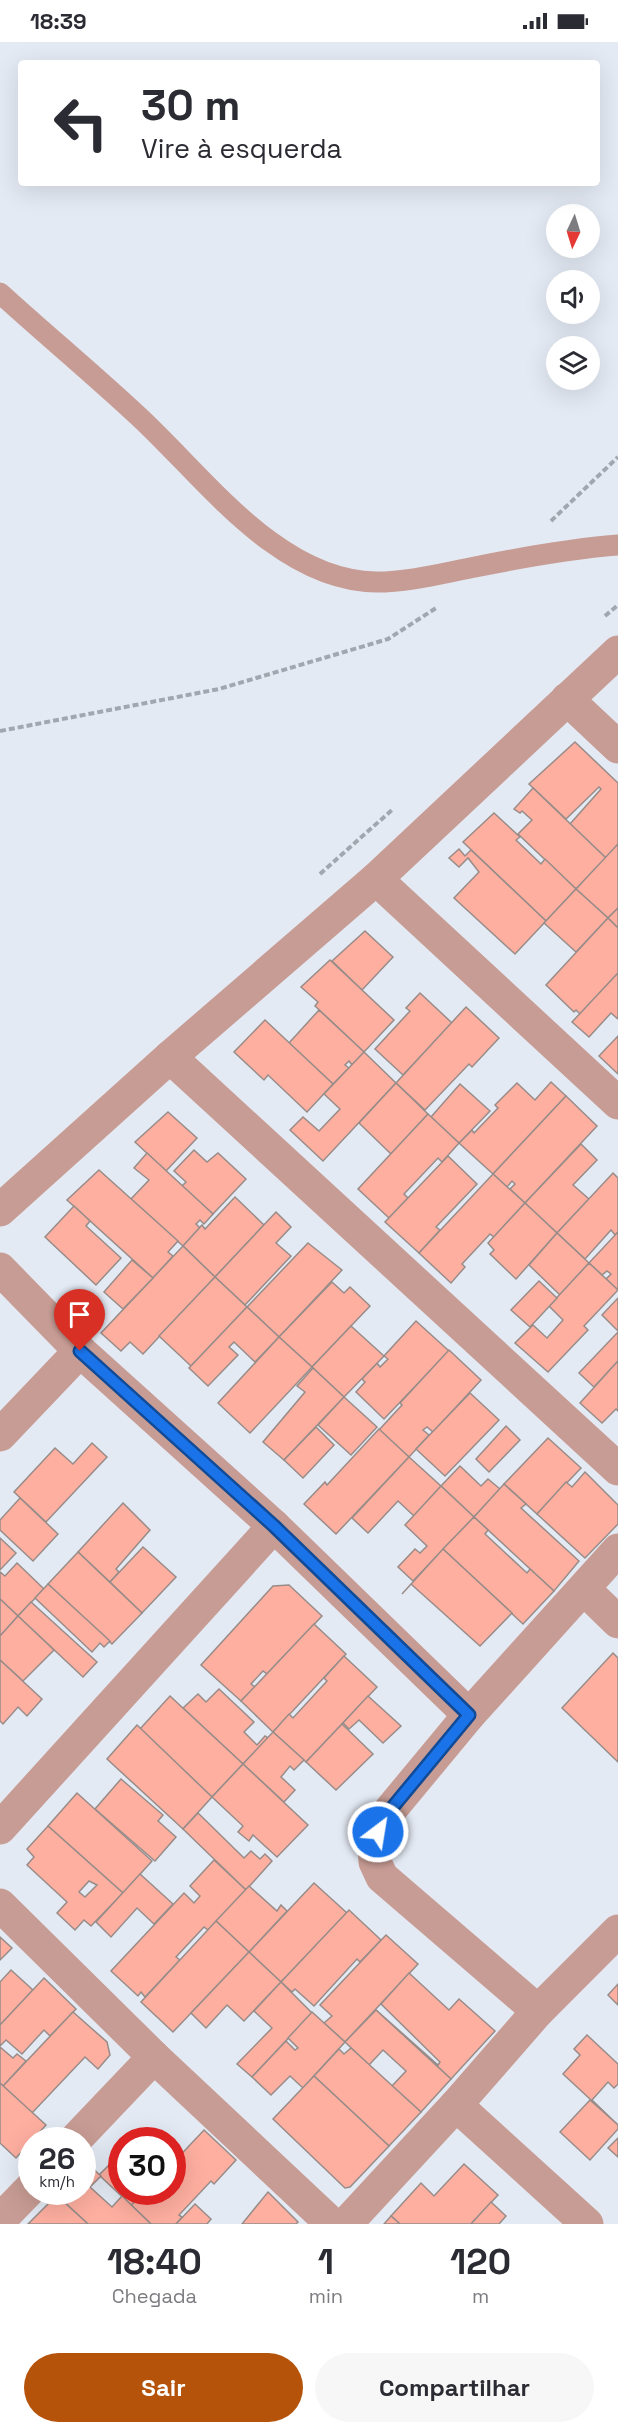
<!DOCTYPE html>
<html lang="pt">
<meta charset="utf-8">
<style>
:root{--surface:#fff;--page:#f7f7f7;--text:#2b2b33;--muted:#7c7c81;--accent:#b45309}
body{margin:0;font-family:"Space Grotesk",sans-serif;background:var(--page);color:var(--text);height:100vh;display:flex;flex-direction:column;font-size:22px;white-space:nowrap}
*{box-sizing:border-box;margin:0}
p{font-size:20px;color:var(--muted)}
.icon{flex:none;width:33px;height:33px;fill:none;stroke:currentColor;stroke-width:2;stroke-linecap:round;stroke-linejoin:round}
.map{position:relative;height:2182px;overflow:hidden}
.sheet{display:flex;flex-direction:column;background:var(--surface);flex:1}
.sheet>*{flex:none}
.banner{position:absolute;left:18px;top:18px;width:582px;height:126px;border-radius:6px;box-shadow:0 6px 24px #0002;background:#fff;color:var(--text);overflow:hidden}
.needle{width:39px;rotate:184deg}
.buttons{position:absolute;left:546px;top:162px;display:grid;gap:12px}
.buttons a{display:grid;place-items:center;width:54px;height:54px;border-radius:50%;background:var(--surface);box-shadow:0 6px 24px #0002;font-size:30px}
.speed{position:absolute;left:18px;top:2085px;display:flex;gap:12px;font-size:30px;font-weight:700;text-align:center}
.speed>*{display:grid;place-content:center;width:78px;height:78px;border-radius:50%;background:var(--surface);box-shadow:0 6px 24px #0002;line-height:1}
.speed small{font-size:15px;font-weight:400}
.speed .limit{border:9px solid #d22;background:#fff;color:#111}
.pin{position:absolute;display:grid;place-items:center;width:51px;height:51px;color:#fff;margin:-62px -26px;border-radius:50% 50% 50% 0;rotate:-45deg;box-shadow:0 0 6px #0007}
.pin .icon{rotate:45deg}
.me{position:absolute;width:66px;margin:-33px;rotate:31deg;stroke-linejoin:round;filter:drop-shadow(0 0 4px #0008)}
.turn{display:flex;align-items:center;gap:21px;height:126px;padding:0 24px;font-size:27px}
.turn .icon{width:78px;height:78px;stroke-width:2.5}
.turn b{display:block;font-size:42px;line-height:51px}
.eta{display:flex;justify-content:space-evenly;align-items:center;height:102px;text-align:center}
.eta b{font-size:36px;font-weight:600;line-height:42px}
.button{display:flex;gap:12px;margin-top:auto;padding:12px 24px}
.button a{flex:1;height:69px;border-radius:36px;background:var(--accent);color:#fff;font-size:24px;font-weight:600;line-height:69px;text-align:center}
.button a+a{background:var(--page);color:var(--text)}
.status{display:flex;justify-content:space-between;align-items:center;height:42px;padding:0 30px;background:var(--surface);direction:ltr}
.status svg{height:16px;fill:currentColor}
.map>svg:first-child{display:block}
.building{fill:#feafa0;stroke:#988c89;stroke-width:1.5;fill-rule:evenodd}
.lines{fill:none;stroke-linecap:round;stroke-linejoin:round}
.path{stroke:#a2a7af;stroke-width:4;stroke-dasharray:6 3;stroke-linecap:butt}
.service{stroke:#c79c94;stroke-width:21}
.minor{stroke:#c79c94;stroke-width:33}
.tertiary{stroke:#c79c94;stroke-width:33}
.route-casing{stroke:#114b97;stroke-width:15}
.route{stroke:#1a73e8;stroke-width:10}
</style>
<div class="status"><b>18:39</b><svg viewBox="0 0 49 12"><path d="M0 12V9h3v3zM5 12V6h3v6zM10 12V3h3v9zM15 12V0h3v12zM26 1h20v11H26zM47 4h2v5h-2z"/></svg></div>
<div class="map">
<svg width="618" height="2182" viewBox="0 0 618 2182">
<rect width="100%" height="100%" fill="#e4eaf4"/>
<g class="building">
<polygon points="575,700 618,741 618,802 606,816 570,782 601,747 599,745 566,777 529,742"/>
<polygon points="533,746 606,816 576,847 518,792 532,778 522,769 520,771 514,767"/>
<polygon points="494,771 520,795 516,798 541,822 545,817 576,847 546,879 463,800"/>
<polygon points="618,802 618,866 608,876 576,847"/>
<polygon points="459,807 465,814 471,808 546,879 515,912 454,856 479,830 468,816 459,825 449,816"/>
<polygon points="576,847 608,876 576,910 544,881"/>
<polygon points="618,866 618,886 608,876"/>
<polygon points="608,876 618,886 618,931 580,972 576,968 574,970 546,943"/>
<polygon points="365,889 393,915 362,948 332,919"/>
<polygon points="330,918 394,978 364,1010 315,964 318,960 301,945"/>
<polygon points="618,931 618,977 611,971 589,995 572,980"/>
<polygon points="420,951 452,981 403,1033 375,1007 410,969 406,966"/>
<polygon points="466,965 499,996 472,1025 469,1022 425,1068 396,1041"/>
<polygon points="319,968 364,1010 352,1023 349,1019 345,1023 349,1026 333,1042 289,1001"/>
<polygon points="265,978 333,1042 307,1070 268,1033 264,1038 234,1010"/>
<polygon points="618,994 618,1032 599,1014"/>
<polygon points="364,1010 396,1041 323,1119 290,1088 303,1075 319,1089 340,1067 324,1052"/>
<polygon points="551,1040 566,1054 493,1132 459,1101 472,1088 474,1091 498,1066 495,1063 517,1041 535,1058"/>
<polygon points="396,1041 428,1072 391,1112 359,1081"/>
<polygon points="460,1042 490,1069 459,1101 431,1075"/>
<polygon points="566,1054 597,1084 525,1161 510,1147 515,1142 512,1139 507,1145 493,1132"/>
<polygon points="168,1070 197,1096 166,1129 135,1100"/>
<polygon points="428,1072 459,1101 442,1120 438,1116 404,1152 408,1156 389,1176 358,1147"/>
<polygon points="581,1102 597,1118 573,1143 589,1157 557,1191 525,1161"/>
<polygon points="194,1108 207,1120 218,1111 246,1137 213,1172 182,1144 186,1140 174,1129"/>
<polygon points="147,1111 213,1172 204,1182 200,1178 196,1182 200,1186 183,1204 131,1157 149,1138 134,1126"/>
<polygon points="448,1114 477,1142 436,1185 440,1188 419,1211 385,1180"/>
<polygon points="99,1128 178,1199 168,1210 173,1214 153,1236 67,1158"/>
<polygon points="613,1131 618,1136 618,1190 615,1193 611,1188 585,1217 557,1191"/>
<polygon points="493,1132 525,1161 494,1195 490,1192 462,1222 465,1225 451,1241 419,1211"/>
<polygon points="235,1155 264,1183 215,1235 183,1204 202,1183 205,1187"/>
<polygon points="525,1161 557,1191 516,1237 490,1212 494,1208 488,1201"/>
<polygon points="74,1164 90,1179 86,1184 121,1216 96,1243 45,1195"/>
<polygon points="276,1170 291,1185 276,1201 291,1214 245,1263 215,1235"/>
<polygon points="618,1190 618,1248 606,1237 611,1232 607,1229 602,1233 589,1221"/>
<polygon points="557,1191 589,1221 560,1253 529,1223"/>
<polygon points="308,1201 342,1228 279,1295 247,1265"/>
<polygon points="183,1204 215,1235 143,1312 130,1300 121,1309 101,1291"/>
<polygon points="132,1218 153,1236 123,1267 104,1250"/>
<polygon points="589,1221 618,1248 584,1284 588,1288 548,1330 515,1301 533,1283 547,1296 563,1278 549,1264"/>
<polygon points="215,1235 247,1265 191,1324 159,1294"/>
<polygon points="539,1239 557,1256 530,1285 511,1268"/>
<polygon points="332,1240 344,1251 350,1245 370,1264 312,1325 279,1295"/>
<polygon points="618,1256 618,1289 602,1273"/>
<polygon points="247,1265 279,1295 255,1320 234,1300 229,1305 238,1313 208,1344 189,1326"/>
<polygon points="416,1279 449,1309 384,1377 356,1350 365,1340 362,1337 377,1321 380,1325 388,1317 384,1314"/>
<polygon points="351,1284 384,1314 344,1355 312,1325"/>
<polygon points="618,1290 618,1319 594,1345 579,1331"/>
<polygon points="279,1295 312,1325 250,1391 218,1361"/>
<polygon points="449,1308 481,1338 433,1390 427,1385 423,1388 429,1393 409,1415 379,1388 402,1363 400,1361"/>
<polygon points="618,1319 618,1369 616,1367 602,1381 580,1361"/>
<polygon points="313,1326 344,1355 284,1418 263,1400 305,1350 297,1344"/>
<polygon points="470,1351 499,1378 445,1434 416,1407"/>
<polygon points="344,1355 377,1385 351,1413 318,1383"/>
<polygon points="506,1384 520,1398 489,1430 476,1417"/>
<polygon points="316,1385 334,1403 303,1436 284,1418"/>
<polygon points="379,1387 409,1415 336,1492 304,1462 325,1440 327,1443"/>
<polygon points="548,1396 581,1426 537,1472 504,1442"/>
<polygon points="92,1401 107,1415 46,1480 14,1450 55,1406 73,1422"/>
<polygon points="409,1415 441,1444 414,1474 398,1459 368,1491 352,1476"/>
<polygon points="460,1424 481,1444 488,1437 500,1447 474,1475 441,1444"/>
<polygon points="585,1430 618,1463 618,1482 585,1516 537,1472 566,1440 572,1445"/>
<polygon points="504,1442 526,1462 521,1466 579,1519 554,1549 474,1475"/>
<polygon points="441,1444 474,1475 413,1539 398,1525 415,1507 420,1511 427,1504 405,1483"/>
<polygon points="20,1456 58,1492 33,1519 0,1488 0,1478"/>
<polygon points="123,1461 150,1488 116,1527 119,1530 110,1540 78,1510"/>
<polygon points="474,1475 488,1488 485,1492 527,1531 530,1527 554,1549 523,1582 443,1507"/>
<polygon points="0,1496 16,1511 0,1528"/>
<polygon points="143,1505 176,1535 142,1571 110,1540"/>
<polygon points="443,1507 512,1571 480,1604 411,1542 402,1552"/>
<polygon points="78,1510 142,1571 112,1602 48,1542"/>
<polygon points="17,1521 44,1547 18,1574 0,1557 0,1530 5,1534"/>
<polygon points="48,1542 110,1599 104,1605 100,1601 92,1610 35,1556"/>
<polygon points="289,1543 322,1574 267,1632 263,1629 251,1642 255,1645 241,1659 201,1623 273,1544"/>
<polygon points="0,1557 18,1574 0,1594"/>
<polygon points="31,1560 97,1620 83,1635 18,1574"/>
<polygon points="18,1574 54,1608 23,1639 0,1618 0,1594"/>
<polygon points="314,1582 346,1612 273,1690 241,1659"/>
<polygon points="613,1611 618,1616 618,1720 562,1666"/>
<polygon points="344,1614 377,1645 306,1720 273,1690 289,1672 293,1676 327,1639 324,1636"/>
<polygon points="0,1618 42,1657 27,1674 18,1665 3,1682 0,1679"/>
<polygon points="219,1647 254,1680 244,1690 257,1703 265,1694 268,1696 243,1722 183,1666 198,1652 206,1660"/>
<polygon points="170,1654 243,1722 212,1755 140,1687"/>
<polygon points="368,1654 401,1684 383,1701 359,1678 349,1687 343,1681"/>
<polygon points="342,1682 373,1712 336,1748 306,1720"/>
<polygon points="137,1683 212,1755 183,1787 107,1717"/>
<polygon points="273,1690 304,1718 294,1728 290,1724 281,1735 295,1748 284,1760 243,1722"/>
<polygon points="243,1722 308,1783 277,1815 253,1793 249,1799 238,1790 243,1784 212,1755"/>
<polygon points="121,1737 163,1773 158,1779 176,1795 155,1819 95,1767"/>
<polygon points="77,1751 152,1819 123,1851 48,1784"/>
<polygon points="198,1771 244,1816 251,1809 260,1817 265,1812 272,1819 246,1848 183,1787"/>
<path d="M48 1784 123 1851 91 1884 84 1878 75 1888 57 1871 67 1860 27 1823 34 1815 27 1807ZM89 1839 97 1843 85 1855 79 1850Z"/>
<polygon points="214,1818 246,1848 208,1888 204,1885 176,1915 180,1918 145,1955 141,1950 138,1954 111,1929 184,1851 194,1861 200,1854 190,1844"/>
<polygon points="140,1832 173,1862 154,1882 137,1866 111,1895 96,1880"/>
<polygon points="314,1841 347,1871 281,1940 249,1910"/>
<polygon points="249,1844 277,1869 281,1863 287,1869 249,1910 216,1879"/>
<polygon points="349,1868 381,1898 360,1920 357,1917 314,1964 295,1947 292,1950 281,1940"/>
<polygon points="216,1879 249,1910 173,1990 141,1960"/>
<polygon points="386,1893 418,1922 345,2000 324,1981 332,1974 320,1963"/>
<polygon points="0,1895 12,1906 0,1918"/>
<polygon points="249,1910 281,1940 244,1979 227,1963 206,1986 191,1971"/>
<polygon points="11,1928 33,1948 0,1983 0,1940"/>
<polygon points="409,1931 449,1968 459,1957 495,1989 451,2037 376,1968 438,2023 440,2020 381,1962"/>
<polygon points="44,1936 76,1967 50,1994 44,1988 22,2012 6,1998 0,2004 0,1983"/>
<polygon points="281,1940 312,1971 252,2035 237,2022 272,1986 254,1969"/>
<polygon points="618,1942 618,1963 608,1953"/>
<polygon points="376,1968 451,2037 421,2070 392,2044 406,2029 383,2008 369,2023 345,2000"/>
<polygon points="73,1970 107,2000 110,2013 98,2027 85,2015 32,2071 3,2044"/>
<polygon points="312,1970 345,2000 303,2046 290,2034 271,2053 252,2035 286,1999 295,2008 298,2006 288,1996"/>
<polygon points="587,1993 618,2022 618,2042 614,2046 608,2040 592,2058 618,2083 563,2032 580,2013 574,2007"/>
<polygon points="0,2005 13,2016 17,2012 26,2019 3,2044 0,2041"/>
<polygon points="351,2006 421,2070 389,2104 314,2034 339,2007 344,2012"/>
<polygon points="314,2034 389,2104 350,2145 345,2146 273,2077"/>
<polygon points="0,2041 46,2083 16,2116 0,2101"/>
<polygon points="590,2058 618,2083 618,2087 590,2118 560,2090"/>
<polygon points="204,2088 236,2118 214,2142 211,2139 179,2173 182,2175 176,2182 151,2182 131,2163 147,2150 172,2150 172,2122"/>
<polygon points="618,2096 618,2115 608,2106"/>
<polygon points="122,2110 122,2150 136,2150 133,2153 138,2157 131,2163 99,2133"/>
<polygon points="464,2122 498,2153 471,2182 400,2182 391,2174 421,2141 434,2154"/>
<polygon points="89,2123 101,2134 90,2145 112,2165 122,2154 151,2182 88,2182 63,2159 60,2156 66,2150 82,2150 82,2131"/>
<polygon points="268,2150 298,2180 296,2182 242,2182"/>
<polygon points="57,2153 63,2159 88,2182 28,2182"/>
<polygon points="491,2160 506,2174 499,2182 471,2182"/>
<polygon points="195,2162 211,2177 207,2182 176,2182"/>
<polygon points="391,2174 400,2182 384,2182"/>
</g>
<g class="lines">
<g class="path">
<polyline points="551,479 618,415"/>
<polyline points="605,574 618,563"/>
<polyline points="0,689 219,647 388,597 436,566"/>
<polyline points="320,832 393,767"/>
</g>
<path class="service" d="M0 251C45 292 92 331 136 372 202 432 277 539 376 540 408 540 439 532 470 526 519 516 568 507 618 503"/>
<g class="minor">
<polyline points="567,657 618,705"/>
<polyline points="376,837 618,1061"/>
<polyline points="170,1015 618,1427"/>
<polyline points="0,1227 80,1309 274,1484 469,1673"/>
<polyline points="0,1393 80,1309"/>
<polyline points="584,1547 618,1580"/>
<polyline points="0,1786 274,1484"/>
<polyline points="0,1863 154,2015"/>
<polyline points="538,1969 382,1835 375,1820 374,1802 382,1778 469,1673 618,1508"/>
<polyline points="456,2063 587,2182"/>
<polyline points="75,2098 154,2015 332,2182"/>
<polyline points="0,2178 32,2145"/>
<polyline points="346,2182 456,2063 538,1969 618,1889"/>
</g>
<polyline class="tertiary" points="0,1168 170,1015 376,837 618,610"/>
</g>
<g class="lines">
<defs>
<polyline id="route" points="80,1309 274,1484 469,1673 382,1778 378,1790"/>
</defs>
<use href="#route" class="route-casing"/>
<use href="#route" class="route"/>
</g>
</svg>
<div class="buttons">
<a><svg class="needle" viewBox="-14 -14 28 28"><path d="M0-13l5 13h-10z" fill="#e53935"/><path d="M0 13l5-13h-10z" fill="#7c7c81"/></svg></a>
<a><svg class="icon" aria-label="sound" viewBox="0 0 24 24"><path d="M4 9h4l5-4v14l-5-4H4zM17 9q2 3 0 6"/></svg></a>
<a><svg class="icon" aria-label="layers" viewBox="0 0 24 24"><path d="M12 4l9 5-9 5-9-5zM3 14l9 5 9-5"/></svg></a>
</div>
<div class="speed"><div>26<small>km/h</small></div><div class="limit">30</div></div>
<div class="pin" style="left:80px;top:1309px;background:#d93025"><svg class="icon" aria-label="arrive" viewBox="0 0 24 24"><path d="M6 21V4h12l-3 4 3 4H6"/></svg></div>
<svg class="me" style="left:378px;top:1790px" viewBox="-20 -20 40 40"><circle r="17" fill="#1a73e8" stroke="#fff" stroke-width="3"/><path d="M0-11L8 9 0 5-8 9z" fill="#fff"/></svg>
<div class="banner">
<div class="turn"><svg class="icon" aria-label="left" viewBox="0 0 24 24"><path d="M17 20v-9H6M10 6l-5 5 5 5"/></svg><div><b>30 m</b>Vire à esquerda</div></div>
</div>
</div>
<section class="sheet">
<div class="eta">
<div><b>18:40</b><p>Chegada</p></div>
<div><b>1</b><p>min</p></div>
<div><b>120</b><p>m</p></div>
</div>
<div class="button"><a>Sair</a><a>Compartilhar</a></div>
</section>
